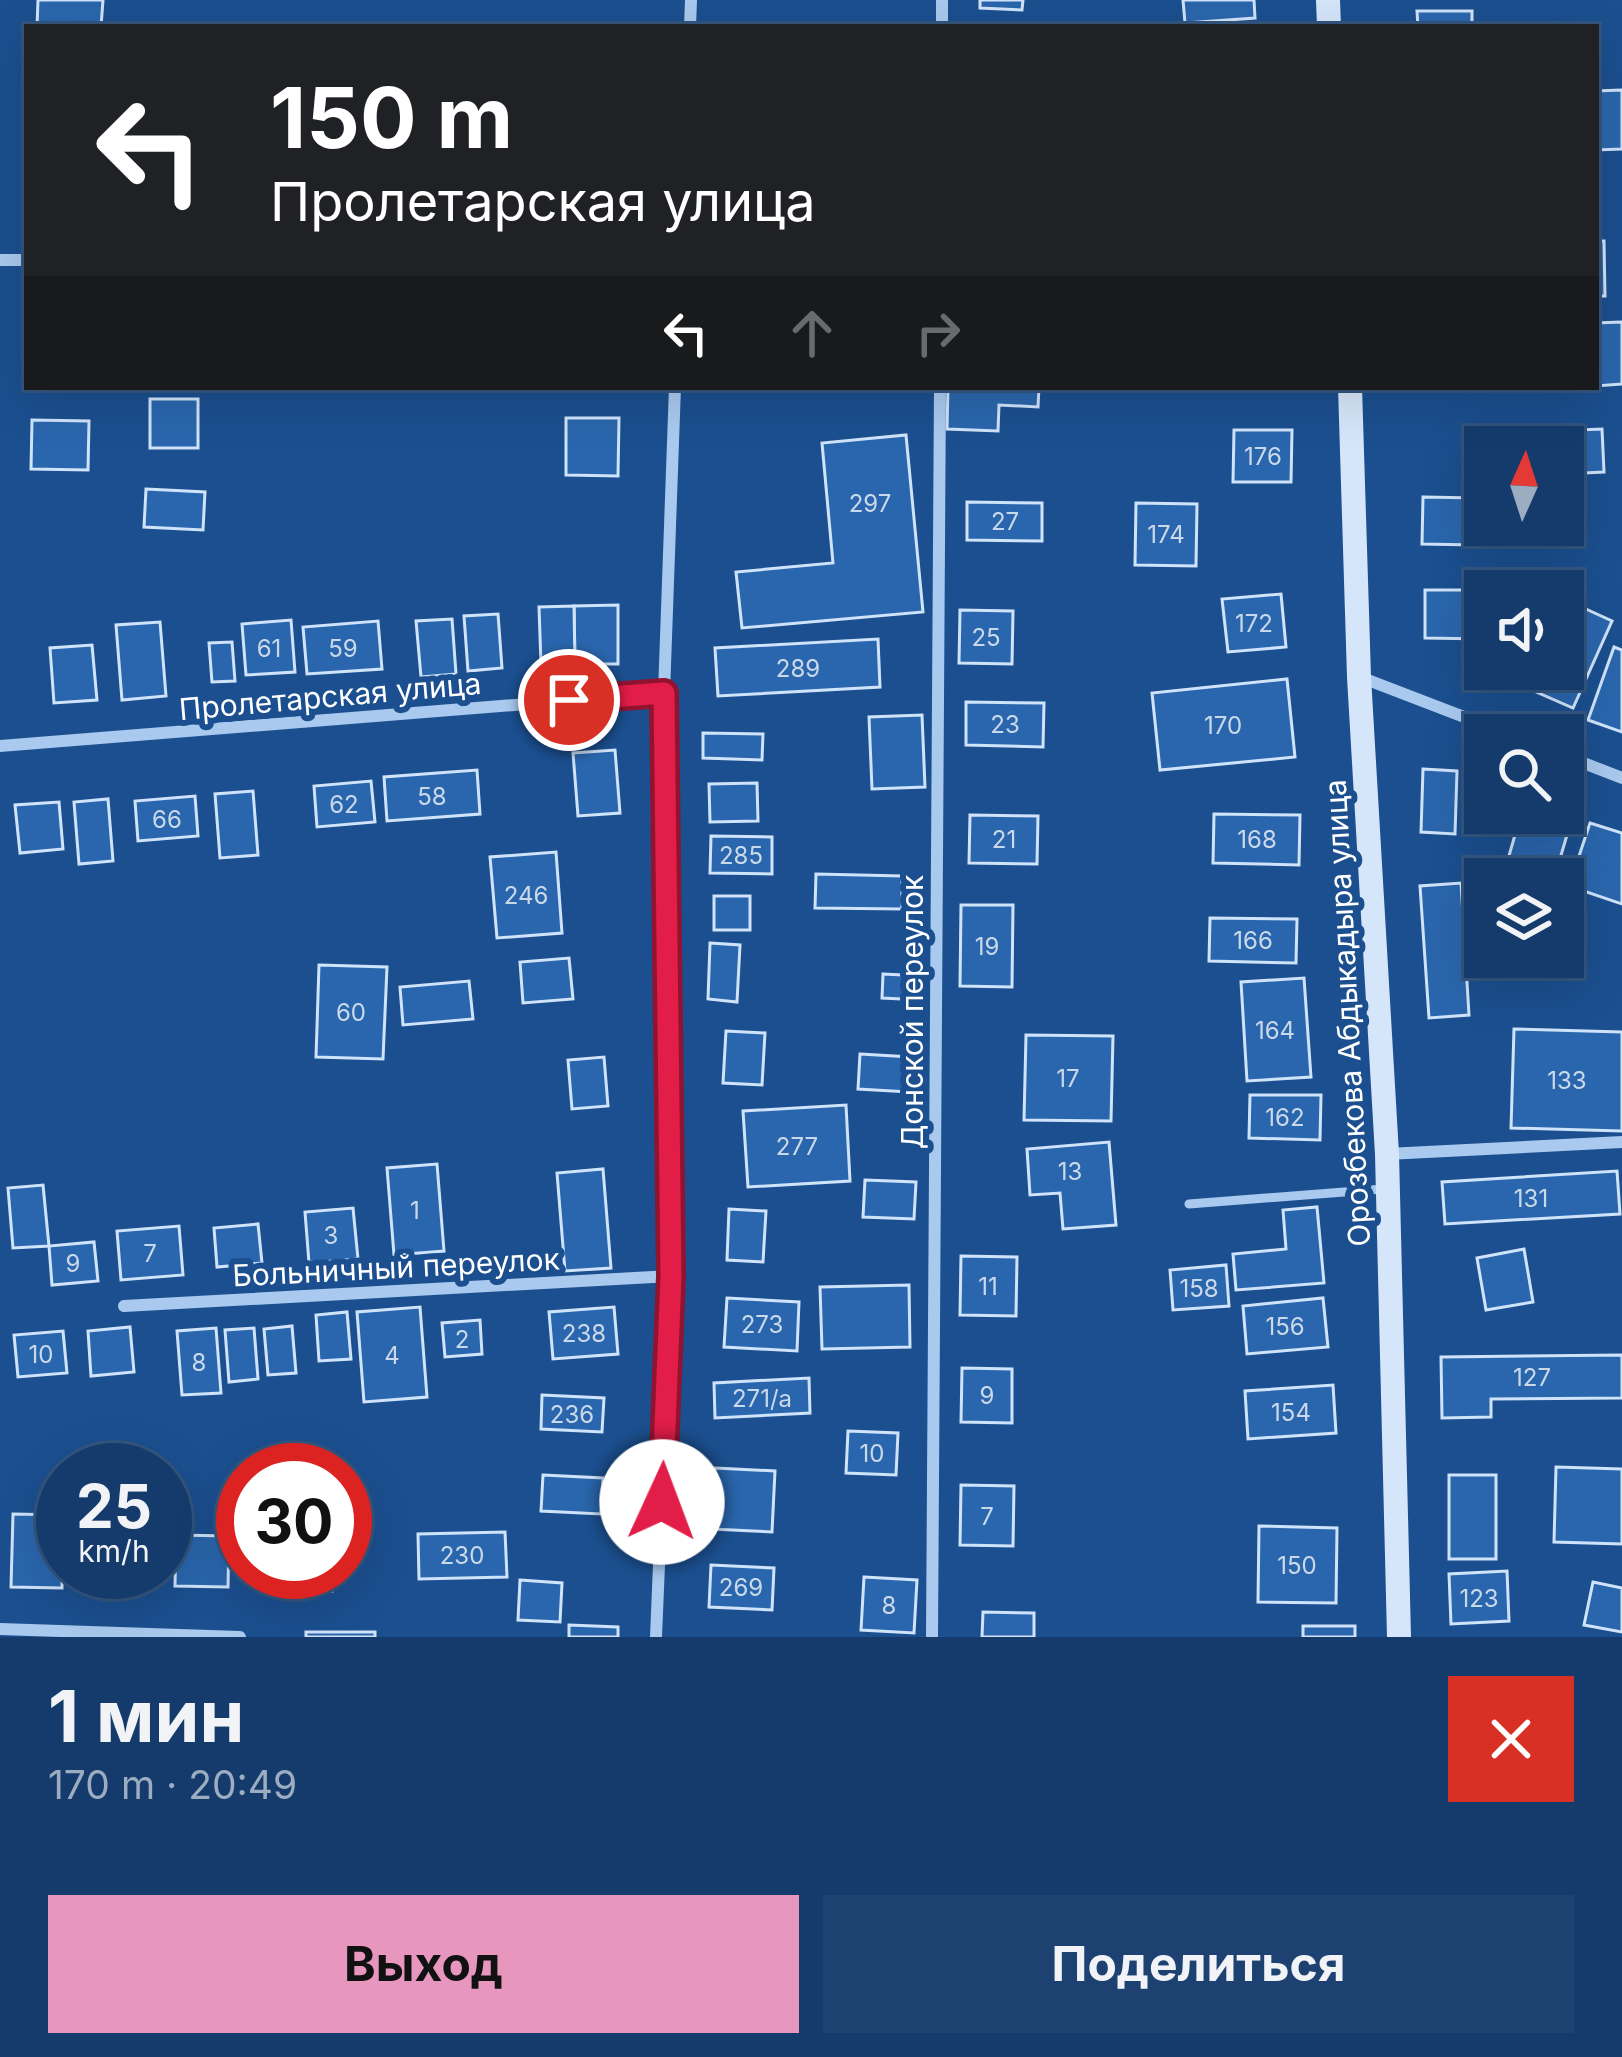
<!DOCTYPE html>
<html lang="ru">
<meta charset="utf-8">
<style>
:root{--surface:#143b6b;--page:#1d4271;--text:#f1f3f6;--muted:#9dadc1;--line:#33557e;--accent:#e797bd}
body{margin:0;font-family:Inter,sans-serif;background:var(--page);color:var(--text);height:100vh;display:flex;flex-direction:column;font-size:45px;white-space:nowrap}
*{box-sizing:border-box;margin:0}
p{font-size:39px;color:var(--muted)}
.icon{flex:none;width:66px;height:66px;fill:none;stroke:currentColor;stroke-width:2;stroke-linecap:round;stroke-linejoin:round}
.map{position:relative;height:1637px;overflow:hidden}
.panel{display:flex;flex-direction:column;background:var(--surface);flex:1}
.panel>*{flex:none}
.hud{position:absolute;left:24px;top:24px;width:1575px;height:366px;border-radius:0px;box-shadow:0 12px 48px #0002,0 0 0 3px var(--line);background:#202124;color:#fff;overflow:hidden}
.needle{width:78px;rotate:3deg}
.fabs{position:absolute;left:1464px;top:426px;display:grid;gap:24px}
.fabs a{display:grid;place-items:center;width:120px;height:120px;border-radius:0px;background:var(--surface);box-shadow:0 12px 48px #0002,0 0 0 3px var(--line);font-size:60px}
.speed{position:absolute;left:36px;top:1443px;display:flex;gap:24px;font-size:60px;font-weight:700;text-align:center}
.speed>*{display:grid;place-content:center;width:156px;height:156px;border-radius:50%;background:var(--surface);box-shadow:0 12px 48px #0002,0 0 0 3px var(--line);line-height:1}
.speed small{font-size:30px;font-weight:400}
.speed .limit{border:18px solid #d22;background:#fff;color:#111}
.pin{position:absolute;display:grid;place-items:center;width:102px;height:102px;color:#fff;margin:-51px;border:6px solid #fff;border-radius:50%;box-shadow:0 3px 12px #0007}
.me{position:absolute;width:132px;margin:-66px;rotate:2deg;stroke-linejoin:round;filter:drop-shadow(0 0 9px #0008)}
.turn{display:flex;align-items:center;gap:42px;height:252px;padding:0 48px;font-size:54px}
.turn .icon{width:156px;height:156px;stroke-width:2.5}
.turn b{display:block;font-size:84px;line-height:102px}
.lanes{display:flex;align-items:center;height:114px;padding:0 48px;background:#0003;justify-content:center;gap:60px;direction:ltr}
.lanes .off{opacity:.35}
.round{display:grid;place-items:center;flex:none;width:126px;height:126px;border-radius:0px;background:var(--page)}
.headline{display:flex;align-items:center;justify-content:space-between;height:204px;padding:0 48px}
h1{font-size:72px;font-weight:700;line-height:90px}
.button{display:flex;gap:24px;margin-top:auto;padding:24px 48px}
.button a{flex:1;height:138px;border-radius:0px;background:var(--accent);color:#111;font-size:48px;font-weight:700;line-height:138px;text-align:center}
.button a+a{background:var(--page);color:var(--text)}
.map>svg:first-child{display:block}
.building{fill:#2a66ad;stroke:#cfe3fa;stroke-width:3}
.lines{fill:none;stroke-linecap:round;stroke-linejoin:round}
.lane{stroke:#a9c9ee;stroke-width:9}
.street{stroke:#a9c9ee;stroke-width:12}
.secondary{stroke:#d6e6fa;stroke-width:24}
.route-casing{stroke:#92132f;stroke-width:30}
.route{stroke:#e11d48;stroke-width:21}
.labels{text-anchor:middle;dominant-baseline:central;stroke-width:12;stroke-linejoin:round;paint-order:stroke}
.number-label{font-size:24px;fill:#cad9ea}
.street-label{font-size:30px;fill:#fff;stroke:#1b4f8f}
</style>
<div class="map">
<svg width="1622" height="1637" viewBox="0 0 1622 1637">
<rect width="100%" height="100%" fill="#1b4f8f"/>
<g class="building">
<polygon points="38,0 103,0 101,27 37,27"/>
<polygon points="980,0 1023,0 1022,10 980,8"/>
<polygon points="1183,0 1254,0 1255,18 1185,23"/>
<polygon points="1417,11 1472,11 1472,27 1418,27"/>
<polygon points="742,23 843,26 843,27 742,27"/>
<polygon points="1622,90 1622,149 1596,150 1596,91"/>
<polygon points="1596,241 1604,241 1605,296 1596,296"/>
<polygon points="1622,322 1622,384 1596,386 1596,323"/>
<polygon points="948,387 1039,387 1038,407 999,405 998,431 947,429"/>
<rect x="150" y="399" width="48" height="49"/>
<polygon points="566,418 619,418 618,476 566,475"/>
<polygon points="32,420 89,421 88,470 31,469"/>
<polygon points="1602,429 1604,472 1563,474 1563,447 1529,447 1529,432"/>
<polygon points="1234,430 1292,430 1291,482 1233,482"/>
<polygon points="906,435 923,612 742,628 736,572 833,563 822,443"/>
<polygon points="146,489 205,492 203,530 144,527"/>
<polygon points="1423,497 1476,498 1475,545 1422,544"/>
<polygon points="967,502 1042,503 1042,541 967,540"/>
<polygon points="1136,503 1197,504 1196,566 1135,565"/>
<polygon points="1425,590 1486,590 1485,639 1425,638"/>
<polygon points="1281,594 1286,647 1228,652 1222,599"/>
<polygon points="1564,599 1612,621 1573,708 1525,687 1533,669 1563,669"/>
<polygon points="618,605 618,664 575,664 574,606"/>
<polygon points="574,606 575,664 541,664 539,607"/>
<polygon points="960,610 1013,611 1012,664 959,663"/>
<polygon points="498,614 502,668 468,671 464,616"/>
<polygon points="452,619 456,674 421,677 416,621"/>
<polygon points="291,620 295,672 246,675 242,624"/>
<polygon points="378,621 382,669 307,674 303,627"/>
<polygon points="160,622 166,696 122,700 116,625"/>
<polygon points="878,639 880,687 718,696 715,648"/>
<polygon points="232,642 235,681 212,682 209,643"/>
<polygon points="92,645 97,700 54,703 50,648"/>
<polygon points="1614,647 1622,650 1622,732 1588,720"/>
<polygon points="1287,679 1295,757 1160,770 1152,693"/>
<polygon points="966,702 1044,703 1043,747 966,745"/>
<polygon points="922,715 925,787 872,789 869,717"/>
<polygon points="703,733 763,734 762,760 703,758"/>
<polygon points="615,750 620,813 578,816 573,753"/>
<polygon points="1423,769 1457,771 1455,834 1421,832"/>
<polygon points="477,770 480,814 387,821 384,777"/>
<polygon points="371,781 375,822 317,827 314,786"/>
<polygon points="757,783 758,821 710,822 709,784"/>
<polygon points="253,791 258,855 220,858 215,794"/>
<polygon points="195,796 198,836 138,841 135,801"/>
<polygon points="108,799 113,861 79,864 74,802"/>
<polygon points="59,802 63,849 20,853 15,805"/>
<polygon points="1214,814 1300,815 1299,865 1213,863"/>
<polygon points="970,815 1038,816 1037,864 969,863"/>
<polygon points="1519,821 1567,835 1554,879 1524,879 1504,873"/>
<polygon points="1590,823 1622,833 1622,904 1569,886"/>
<polygon points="711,836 772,837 772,874 710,873"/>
<polygon points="556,852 562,933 497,938 490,857"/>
<polygon points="816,874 902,876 902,909 815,908"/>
<polygon points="1461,883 1469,1015 1429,1018 1420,886"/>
<rect x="714" y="896" width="36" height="34"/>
<polygon points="961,905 1013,905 1012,987 960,986"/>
<polygon points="1210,918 1297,919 1296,963 1209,961"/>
<polygon points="710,943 740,945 737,1002 708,999"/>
<polygon points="569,958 573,999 523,1003 520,962"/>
<polygon points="319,965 387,967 383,1059 316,1057"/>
<polygon points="883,974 923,976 922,1000 882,998"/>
<polygon points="1304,978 1311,1077 1247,1081 1241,982"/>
<polygon points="469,981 473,1019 403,1025 400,987"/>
<polygon points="1514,1029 1622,1032 1622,1131 1511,1128"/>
<polygon points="726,1031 765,1033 762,1085 723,1083"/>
<polygon points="1026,1035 1113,1036 1111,1121 1024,1120"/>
<polygon points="860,1054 911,1057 909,1092 858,1089"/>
<polygon points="604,1057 608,1106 572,1109 568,1060"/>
<polygon points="1250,1095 1321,1095 1320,1140 1249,1138"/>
<polygon points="846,1105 850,1181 748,1187 743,1111"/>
<polygon points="1109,1142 1116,1225 1063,1229 1060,1193 1030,1195 1027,1149"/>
<polygon points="437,1164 444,1251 394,1255 387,1168"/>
<polygon points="603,1169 611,1268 565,1271 557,1173"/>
<polygon points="1617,1171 1620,1214 1445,1224 1442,1182"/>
<polygon points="865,1180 916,1182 914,1219 863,1217"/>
<polygon points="43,1185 49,1246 13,1248 8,1188"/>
<polygon points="1317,1207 1324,1283 1236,1290 1233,1254 1286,1249 1283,1210"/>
<polygon points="353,1208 358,1259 309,1263 305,1212"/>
<polygon points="729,1209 766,1211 763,1262 727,1260"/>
<polygon points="258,1224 262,1263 217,1267 214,1228"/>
<polygon points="179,1226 183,1275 121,1280 117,1231"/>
<polygon points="94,1242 98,1281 52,1285 49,1246"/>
<polygon points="1524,1249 1533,1302 1486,1310 1477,1258"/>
<polygon points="961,1256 1017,1257 1016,1316 960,1315"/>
<polygon points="1226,1265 1229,1306 1173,1310 1170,1270"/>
<polygon points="909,1285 910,1347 822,1349 820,1287"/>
<polygon points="727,1298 799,1302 797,1351 724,1347"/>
<polygon points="1323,1298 1328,1347 1247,1354 1243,1306"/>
<polygon points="420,1307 427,1397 364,1402 357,1312"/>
<polygon points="614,1307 618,1354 553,1359 549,1312"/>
<polygon points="347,1312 351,1359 319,1361 316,1315"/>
<polygon points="480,1320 482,1354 445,1357 442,1323"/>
<polygon points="292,1326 296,1373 268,1375 264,1329"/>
<polygon points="130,1327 134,1372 91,1376 88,1331"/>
<polygon points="216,1328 221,1393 182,1395 177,1331"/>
<polygon points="254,1328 258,1379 229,1382 225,1330"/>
<polygon points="63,1331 67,1373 18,1377 14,1335"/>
<polygon points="1622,1355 1622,1398 1491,1399 1491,1417 1442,1418 1441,1357"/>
<polygon points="962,1368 1012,1369 1012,1423 961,1422"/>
<polygon points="809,1378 810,1413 715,1418 714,1383"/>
<polygon points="1333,1385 1336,1433 1248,1439 1245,1391"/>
<polygon points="542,1395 604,1398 602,1432 541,1429"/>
<polygon points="848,1431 898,1433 896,1475 846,1473"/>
<polygon points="1556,1467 1622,1469 1622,1544 1554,1542"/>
<polygon points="715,1468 775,1471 772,1532 712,1529"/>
<polygon points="543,1475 603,1478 601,1514 541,1511"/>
<rect x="1449" y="1475" width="47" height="84"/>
<polygon points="961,1485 1014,1486 1013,1546 960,1545"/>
<polygon points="13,1514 63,1515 62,1588 11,1587"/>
<polygon points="1259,1526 1337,1528 1336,1603 1258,1602"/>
<polygon points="505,1532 507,1577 419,1579 418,1534"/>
<polygon points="176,1535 229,1536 228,1587 175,1586"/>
<polygon points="711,1565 774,1568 772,1610 709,1607"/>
<polygon points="1507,1571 1509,1621 1451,1624 1449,1574"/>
<polygon points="277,1572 332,1572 332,1591 277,1590"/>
<polygon points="864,1577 917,1580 914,1633 861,1630"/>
<polygon points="520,1580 562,1583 560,1622 518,1620"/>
<polygon points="1593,1582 1622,1588 1622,1632 1584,1625"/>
<polygon points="983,1612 1034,1613 1034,1637 982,1637"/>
<polygon points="569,1625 618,1627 618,1637 569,1637"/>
<rect x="1303" y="1626" width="52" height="11"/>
<rect x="306" y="1632" width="69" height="5"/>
</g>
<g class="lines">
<polyline class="lane" points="1189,1204 1383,1189"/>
<g class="street">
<polyline points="690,27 691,0"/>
<polyline points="942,27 942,0"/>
<polyline points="0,260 27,260"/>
<polyline points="1360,677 1511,735"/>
<polyline points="0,746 664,693"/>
<polyline points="1563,755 1622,778"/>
<polyline points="1387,1154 1622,1142"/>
<polyline points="124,1306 671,1276"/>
<polyline points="0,1629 240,1637"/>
<polyline points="656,1637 671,1276 664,693 675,387"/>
<polyline points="932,1637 940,387"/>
</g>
<g class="secondary">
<polyline points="1328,0 1329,27"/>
<polyline points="1350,387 1359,677 1387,1154 1399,1637"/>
</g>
</g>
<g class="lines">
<defs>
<polyline id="route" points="569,700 664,693 671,1276 662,1502"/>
</defs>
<use href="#route" class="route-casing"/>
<use href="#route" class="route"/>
</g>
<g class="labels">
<g class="number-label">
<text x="1263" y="456">176</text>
<text x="870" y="503">297</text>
<text x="1005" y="521">27</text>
<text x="1166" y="534">174</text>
<text x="1254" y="623">172</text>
<text x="986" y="637">25</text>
<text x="269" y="648">61</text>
<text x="343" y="648">59</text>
<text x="798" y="668">289</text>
<text x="1005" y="724">23</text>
<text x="1223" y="725">170</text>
<text x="432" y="796">58</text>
<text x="344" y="804">62</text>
<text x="167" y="819">66</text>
<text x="1004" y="839">21</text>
<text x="1257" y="839">168</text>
<text x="741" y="855">285</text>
<text x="526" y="895">246</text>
<text x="1253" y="940">166</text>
<text x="987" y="946">19</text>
<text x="351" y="1012">60</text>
<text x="1275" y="1030">164</text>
<text x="1068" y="1078">17</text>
<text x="1567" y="1080">133</text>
<text x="1285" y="1117">162</text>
<text x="797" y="1146">277</text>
<text x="1070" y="1171">13</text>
<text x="1531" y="1198">131</text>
<text x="415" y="1210">1</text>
<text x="331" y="1235">3</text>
<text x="150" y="1253">7</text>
<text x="73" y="1263">9</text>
<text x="988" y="1286">11</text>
<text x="1199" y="1288">158</text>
<text x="762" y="1324">273</text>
<text x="1285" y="1326">156</text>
<text x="584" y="1333">238</text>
<text x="462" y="1339">2</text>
<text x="41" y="1354">10</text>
<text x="392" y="1355">4</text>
<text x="199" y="1362">8</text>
<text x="1532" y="1377">127</text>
<text x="987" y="1395">9</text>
<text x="762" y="1398">271/а</text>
<text x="1291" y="1412">154</text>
<text x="572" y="1414">236</text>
<text x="872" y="1453">10</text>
<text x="987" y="1516">7</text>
<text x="462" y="1555">230</text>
<text x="1297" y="1565">150</text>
<text x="741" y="1587">269</text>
<text x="1479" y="1598">123</text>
<text x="889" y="1605">8</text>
</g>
<g class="street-label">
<text transform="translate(330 696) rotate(-5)">Пролетарская улица</text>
<text transform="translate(912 1012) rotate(-90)">Донской переулок</text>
<text transform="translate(1347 1013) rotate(-93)">Орозбекова Абдыкадыра улица</text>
<text transform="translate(396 1267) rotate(-3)">Больничный переулок</text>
</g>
</g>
</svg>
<div class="fabs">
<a><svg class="needle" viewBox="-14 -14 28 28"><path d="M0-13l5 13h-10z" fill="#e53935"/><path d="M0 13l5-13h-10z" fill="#9dadc1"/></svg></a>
<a><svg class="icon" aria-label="sound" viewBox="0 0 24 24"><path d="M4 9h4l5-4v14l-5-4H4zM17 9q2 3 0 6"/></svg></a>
<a><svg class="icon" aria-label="search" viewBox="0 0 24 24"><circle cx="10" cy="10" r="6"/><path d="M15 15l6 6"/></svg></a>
<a><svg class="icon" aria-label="layers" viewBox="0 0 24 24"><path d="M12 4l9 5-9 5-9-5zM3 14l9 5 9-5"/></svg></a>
</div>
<div class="speed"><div>25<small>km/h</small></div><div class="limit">30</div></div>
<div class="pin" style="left:569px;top:700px;background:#d93025"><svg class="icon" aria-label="arrive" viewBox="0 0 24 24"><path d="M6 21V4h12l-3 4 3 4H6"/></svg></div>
<svg class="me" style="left:662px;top:1502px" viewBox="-20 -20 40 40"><circle r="19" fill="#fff"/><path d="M0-13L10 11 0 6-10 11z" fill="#e11d48"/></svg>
<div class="hud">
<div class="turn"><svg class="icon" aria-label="left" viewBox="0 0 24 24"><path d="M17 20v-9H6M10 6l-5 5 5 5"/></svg><div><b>150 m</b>Пролетарская улица</div></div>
<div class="lanes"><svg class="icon" aria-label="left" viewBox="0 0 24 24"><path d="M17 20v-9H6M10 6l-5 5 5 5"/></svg><svg class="icon off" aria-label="ahead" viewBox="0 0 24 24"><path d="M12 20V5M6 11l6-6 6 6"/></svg><svg class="icon off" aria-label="right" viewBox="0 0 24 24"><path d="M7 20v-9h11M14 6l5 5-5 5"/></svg></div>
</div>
</div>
<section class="panel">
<div class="headline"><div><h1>1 мин</h1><p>170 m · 20:49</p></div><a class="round" style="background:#d93025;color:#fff"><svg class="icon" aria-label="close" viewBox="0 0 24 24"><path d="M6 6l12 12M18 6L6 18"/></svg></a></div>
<div class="button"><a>Выход</a><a>Поделиться</a></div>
</section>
